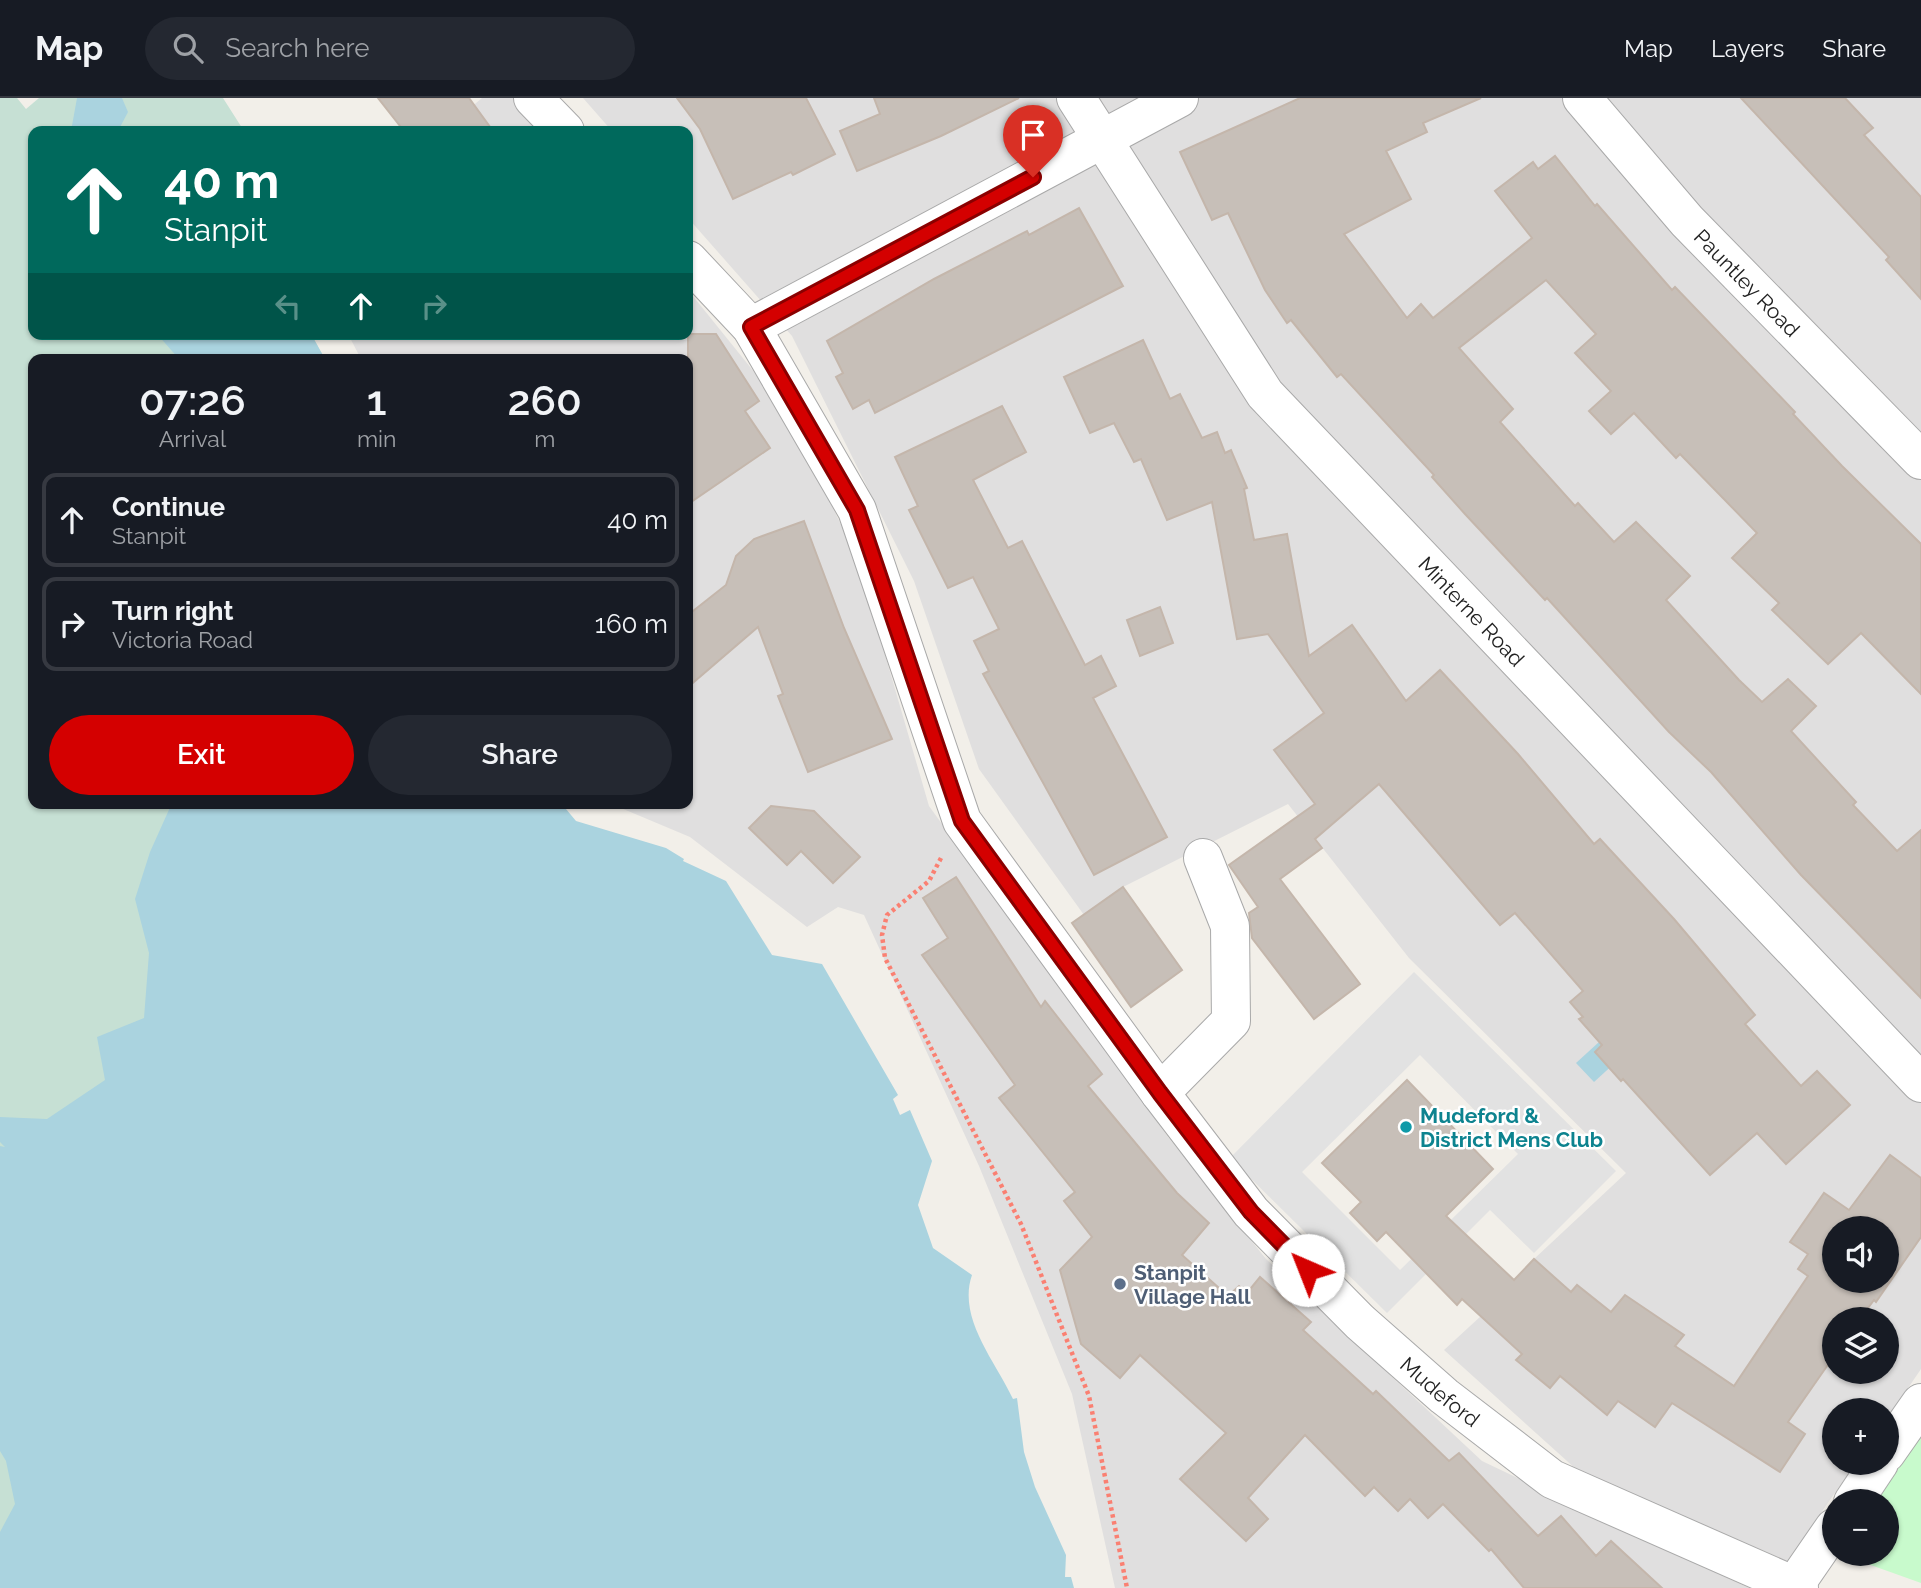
<!DOCTYPE html>
<meta charset="utf-8">
<style>
:root{--surface:#171b24;--page:#242831;--text:#f1f3f6;--muted:#9ea1a6;--line:#363941;--accent:#d40000}
body{margin:0;font-family:Raleway,sans-serif;background:var(--page);color:var(--text);height:100vh;display:flex;flex-direction:column;font-size:26px;white-space:nowrap}
*{box-sizing:border-box;margin:0}
p{font-size:23px;color:var(--muted)}
.icon{flex:none;width:38px;height:38px;fill:none;stroke:currentColor;stroke-width:2;stroke-linecap:round;stroke-linejoin:round}
.map{position:relative;flex:1;overflow:hidden}
.details{position:absolute;left:28px;top:256px;width:665px;height:455px;display:flex;flex-direction:column;background:var(--surface);border-radius:14px;box-shadow:0 2px 5px #0004}
.details>*{flex:none}
.banner{position:absolute;left:28px;top:28px;width:665px;height:214px;border-radius:14px;box-shadow:0 2px 5px #0004;background:#00695c;color:#fff;overflow:hidden}
.fabs{position:absolute;left:1822px;top:1118px;display:grid;gap:14px}
.fabs a{display:grid;place-items:center;width:77px;height:77px;border-radius:50%;background:var(--surface);box-shadow:0 2px 5px #0004;font-size:35px}
.pin{position:absolute;display:grid;place-items:center;width:60px;height:60px;color:#fff;margin:-72px -30px;border-radius:50% 50% 50% 0;rotate:-45deg;box-shadow:0 0 7px #0007}
.pin .icon{rotate:45deg}
.me{position:absolute;width:77px;margin:-38px;rotate:316deg;stroke-linejoin:round;filter:drop-shadow(0 0 5px #0008)}
.turn{display:flex;align-items:center;gap:24px;height:147px;padding:0 21px;font-size:32px}
.turn .icon{width:91px;height:91px;stroke-width:2.5}
.turn b{display:block;font-size:49px;line-height:60px}
.lanes{display:flex;align-items:center;height:66px;padding:0 21px;background:#0003;justify-content:center;gap:35px;direction:ltr}
.lanes .off{opacity:.35}
.eta{display:flex;justify-content:space-evenly;align-items:center;height:119px;text-align:center}
.eta b{font-size:42px;font-weight:600;line-height:49px}
.primary-button{display:flex;gap:14px;margin-top:auto;padding:14px 21px}
.primary-button a{flex:1;height:80px;border-radius:42px;background:var(--accent);color:#fff;font-size:28px;font-weight:600;line-height:80px;text-align:center}
.primary-button a+a{background:var(--page);color:var(--text)}
ul{padding:0;list-style:none}
li{display:flex;align-items:center;gap:21px;height:94px;margin:0 14px 10px;padding:0 7px;border:4px solid var(--line);border-radius:14px}
li div{flex:1}
li b{display:block;font-size:26px}
li em{font-style:normal}
header{display:flex;align-items:center;gap:42px;box-sizing:border-box;height:98px;padding:0 35px;background:var(--surface);border-bottom:2px solid var(--line)}
header strong{font-size:33px}
nav{display:flex;gap:38px;margin-inline-start:auto;font-size:24px}
.search{width:490px;height:63px;background:var(--page);display:flex;align-items:center;gap:18px;box-sizing:border-box;padding:0 24px;border-radius:38px;color:var(--muted);font-size:26px}
.map>svg:first-child{display:block}
.residential{fill:#e0dfdf;fill-rule:evenodd}
.wetland{fill:#c6e0d4}
.park{fill:#c8facc}
.parking{fill:#e2e2e2;fill-rule:evenodd}
.water{fill:#aad3df}
.building{fill:#c7bfb8;stroke:#c4b6ab;stroke-width:2;fill-rule:evenodd}
.lines{fill:none;stroke-linecap:round;stroke-linejoin:round}
.minor-casing{stroke:#a9a9a9;stroke-width:40}
.tertiary-casing{stroke:#a9a9a9;stroke-width:40}
.path{stroke:#fa8072;stroke-width:4.5;stroke-dasharray:3.5 3.5;stroke-linecap:butt}
.minor{stroke:#fff;stroke-width:38}
.tertiary{stroke:#fff;stroke-width:38}
.route-casing{stroke:#8a0000;stroke-width:18}
.route{stroke:#d40000;stroke-width:12}
.culture-dot{fill:#0f9aa8;stroke:#fff;stroke-width:2.5}
.service-dot{fill:#5c6f8a;stroke:#fff;stroke-width:2.5}
.labels{text-anchor:middle;dominant-baseline:central;stroke-width:5;stroke-linejoin:round;paint-order:stroke}
.street-label{font-size:21px;fill:#222;stroke:#fff}
.culture-label{font-size:21px;font-weight:bold;fill:#0d838f;stroke:#fff;text-anchor:start}
.service-label{font-size:21px;font-weight:bold;fill:#4e5e75;stroke:#fff;text-anchor:start}
</style>
<header>
<strong>Map</strong>
<div class="search"><svg class="icon" aria-label="search" viewBox="0 0 24 24"><circle cx="10" cy="10" r="6"/><path d="M15 15l6 6"/></svg>Search here</div>
<nav><a>Map</a><a>Layers</a><a>Share</a></nav>
</header>
<div class="map">
<svg width="1921" height="1490" viewBox="0 0 1921 1490">
<rect width="100%" height="100%" fill="#f2efe9"/>
<g class="residential">
<polygon points="482,0 516,0 545,33 443,33"/>
<path d="M583 0H1921V1271L1887 1321 1886 1312H1834V1365H1856L1787 1463 1577 1372 1444 1252 1481 1218 1534 1161 1626 1075 1409 860 1288 706 1123 789 1084 817 979 671 914 483 792 238 688 120V33H612ZM1834 1130H1886V1183H1834ZM1834 1222H1886V1274H1834Z"/>
<polygon points="688,192 788,316 857,460 929,708 1168,1039 1266,1161 1482,1363 1749,1490 1115,1490 1072,1296 979,1068 864,817 838,809 807,829 690,739 609,705 688,705 688,261 361,261 348,236 688,236"/>
</g>
<polygon class="wetland" points="0,0 17,0 26,11 39,0 223,0 244,33 33,33 33,236 311,236 325,261 33,261 33,705 466,705 73,1344 0,1490"/>
<polygon class="park" points="1921,1336 1921,1485 1840,1456 1886,1456 1886,1404 1873,1403"/>
<path class="parking" d="M1414 874 1616 1073 1534 1155 1490 1112 1387 1215 1230 1060ZM1420 957 1518 1056 1400 1172 1302 1074Z"/>
<g class="water">
<polygon points="77,0 122,0 128,14 118,33 71,33"/>
<polygon points="157,236 311,236 325,261 179,261"/>
<path d="M172 705H561L576 723 666 750 684 761 683 763 726 783 772 857 822 866 898 997 893 1001 900 1017 910 1012 932 1063 918 1107 933 1150 972 1177C957 1220 996 1264 1013 1301L1017 1300 1024 1354 1035 1389 1066 1457 1065 1479H1071L1074 1490H0V1434L15 1406 6 1363 0 1353V1048L5 1049 0 1044V1019L47 1021 105 982 97 939 144 920 149 855 135 801 150 754Z"/>
<polygon points="1610,934 1628,953 1594,984 1576,965"/>
</g>
<g class="building">
<polygon points="378,0 469,0 493,33 404,33"/>
<polygon points="677,0 806,0 835,56 793,77 791,74 733,101 700,31"/>
<polygon points="874,0 1019,0 941,38 857,73 840,33 880,16"/>
<polygon points="1300,0 1481,0 1423,25 1427,34 1386,53 1411,101 1344,136 1407,220 1421,206 1433,220 1532,140 1495,93 1533,64 1538,71 1555,58 1595,108 1597,106 1672,192 1675,189 1795,314 1793,316 1842,368 1921,446 1921,596 1861,535 1828,566 1772,512 1779,505 1732,460 1757,435 1680,356 1676,360 1634,315 1611,336 1589,313 1611,293 1575,255 1596,236 1546,182 1459,250 1513,311 1500,324 1575,408 1578,405 1614,444 1636,424 1690,478 1666,502 1739,582 1762,604 1788,581 1816,608 1791,633 1856,704 1853,707 1897,753 1921,732 1921,900 1801,777 1711,674 1669,634 1547,500 1545,502 1465,416 1432,379 1434,377 1341,276 1337,279 1291,222 1287,225 1265,192 1228,115 1212,122 1180,54"/>
<polygon points="1741,0 1845,0 1873,30 1864,37 1921,99 1921,201 1886,162 1889,159"/>
<polygon points="1079,110 1123,188 875,315 869,302 853,311 836,279 843,275 827,243 934,181 1027,133 1029,137"/>
<polygon points="688,236 716,236 759,303 745,313 770,350 688,406"/>
<polygon points="1143,242 1170,301 1180,296 1202,340 1217,334 1225,355 1231,352 1247,390 1244,391 1254,442 1287,436 1309,558 1352,527 1406,603 1440,572 1518,656 1594,746 1600,741 1674,821 1755,917 1745,926 1801,988 1817,973 1850,1007 1786,1066 1757,1035 1710,1077 1623,981 1621,983 1595,954 1602,947 1579,921 1583,919 1570,904 1583,893 1515,815 1500,827 1379,686 1315,741 1322,750 1280,781 1360,886 1314,921 1252,840 1249,815 1258,809 1229,767 1315,706 1274,652 1324,615 1268,536 1237,541 1212,404 1167,422 1141,361 1134,364 1114,325 1090,335 1064,279"/>
<polygon points="1002,308 1026,354 973,382 1008,450 1022,443 1085,567 1101,558 1116,588 1093,600 1167,739 1094,777 983,576 989,573 974,543 999,531 973,479 948,490 909,412 918,408 895,359"/>
<polygon points="804,423 844,530 892,641 808,674 778,598 783,596 758,529 688,589 688,517 726,487 736,458 754,441"/>
<polygon points="1160,509 1173,545 1140,558 1127,522"/>
<polygon points="771,708 814,713 860,759 833,785 801,753 787,767 749,730"/>
<polygon points="956,779 1041,909 1045,903 1102,976 1088,988 1177,1095 1209,1125 1182,1157 1228,1198 1239,1188 1247,1195 1260,1179 1311,1224 1303,1232 1373,1296 1376,1293 1449,1363 1459,1355 1538,1438 1561,1418 1596,1458 1611,1443 1662,1490 1524,1490 1491,1451 1489,1453 1443,1406 1428,1420 1410,1401 1398,1413 1374,1389 1365,1398 1305,1337 1248,1400 1268,1421 1246,1443 1180,1381 1226,1335 1140,1257 1120,1280 1081,1246 1060,1172 1092,1139 1064,1103 1075,1094 999,1000 1015,987 922,857 948,840 923,800"/>
<polygon points="1123,789 1182,872 1131,909 1072,825"/>
<path d="M1407 982 1493 1071 1446 1118 1514 1182 1534 1161 1571 1194 1577 1187 1611 1214 1625 1197 1684 1237 1675 1248 1734 1288 1808 1178 1798 1171 1808 1156 1790 1144 1824 1095 1849 1112 1890 1057 1921 1080V1139L1876 1204 1874 1202 1859 1222H1834V1258L1788 1324 1805 1336 1780 1374 1672 1305 1655 1329 1618 1303 1607 1317 1560 1278 1550 1290 1516 1262 1522 1256 1462 1201 1457 1207 1386 1134 1377 1143 1350 1115 1361 1104 1322 1065ZM1834 1130H1886V1183H1834Z"/>
</g>
<g class="lines">
<defs>
<g id="minor">
<path id="s1" d="M1076 0 1265 296 1921 985"/>
<path id="s2" d="M1582 0 1687 123 1921 362"/>
<polyline points="751,229 1179,0"/>
<polyline points="1160,995 1231,923 1230,828 1203,760"/>
<polyline points="1886,1355 1921,1305"/>
<polyline points="1853,1404 1879,1365"/>
<polyline points="1794,1488 1834,1430"/>
</g>
<g id="tertiary">
<polyline points="533,0 565,33"/>
<path id="s3" d="M688 162 751 229 857 412 962 723 1160 995 1251 1114 1360 1224 1444 1298 1552 1381 1799 1490"/>
</g>
</defs>
<use href="#minor" class="minor-casing"/>
<use href="#tertiary" class="tertiary-casing"/>
<polyline class="path" points="941,760 929,783 887,817 882,837 885,860 1021,1126 1089,1298 1127,1490"/>
<use href="#minor" class="minor"/>
<use href="#tertiary" class="tertiary"/>
</g>
<g class="lines">
<defs>
<polyline id="route" points="1033,79 751,229 857,412 962,723 1160,995 1251,1114 1308,1172"/>
</defs>
<use href="#route" class="route-casing"/>
<use href="#route" class="route"/>
</g>
<circle class="culture-dot" cx="1406" cy="1029" r="7"/>
<circle class="service-dot" cx="1120" cy="1186" r="7"/>
<g class="labels">
<g class="street-label">
<text stroke="none"><textPath href="#s2" startOffset="248">Pauntley Road</textPath></text>
<text stroke="none"><textPath href="#s1" startOffset="651">Minterne Road</textPath></text>
<text stroke="none"><textPath href="#s3" startOffset="1379">Mudeford</textPath></text>
</g>
<g class="culture-label">
<text x="1420" y="1017">Mudeford &amp;<tspan x="1420" dy="24">District Mens Club</tspan></text>
</g>
<g class="service-label">
<text x="1134" y="1174">Stanpit<tspan x="1134" dy="24">Village Hall</tspan></text>
</g>
</g>
</svg>
<div class="fabs">
<a><svg class="icon" aria-label="sound" viewBox="0 0 24 24"><path d="M4 9h4l5-4v14l-5-4H4zM17 9q2 3 0 6"/></svg></a>
<a><svg class="icon" aria-label="layers" viewBox="0 0 24 24"><path d="M12 4l9 5-9 5-9-5zM3 14l9 5 9-5"/></svg></a>
<a>+</a>
<a>−</a>
</div>
<div class="pin" style="left:1033px;top:79px;background:#d93025"><svg class="icon" aria-label="arrive" viewBox="0 0 24 24"><path d="M6 21V4h12l-3 4 3 4H6"/></svg></div>
<svg class="me" style="left:1308px;top:1172px" viewBox="-20 -20 40 40"><circle r="19" fill="#fff"/><path d="M0-13L10 11 0 6-10 11z" fill="#d40000"/></svg>
<div class="banner">
<div class="turn"><svg class="icon" aria-label="ahead" viewBox="0 0 24 24"><path d="M12 20V5M6 11l6-6 6 6"/></svg><div><b>40 m</b>Stanpit</div></div>
<div class="lanes"><svg class="icon off" aria-label="left" viewBox="0 0 24 24"><path d="M17 20v-9H6M10 6l-5 5 5 5"/></svg><svg class="icon" aria-label="ahead" viewBox="0 0 24 24"><path d="M12 20V5M6 11l6-6 6 6"/></svg><svg class="icon off" aria-label="right" viewBox="0 0 24 24"><path d="M7 20v-9h11M14 6l5 5-5 5"/></svg></div>
</div>
<section class="details">
<div class="eta">
<div><b>07:26</b><p>Arrival</p></div>
<div><b>1</b><p>min</p></div>
<div><b>260</b><p>m</p></div>
</div>
<ul>
<li><svg class="icon" aria-label="ahead" viewBox="0 0 24 24"><path d="M12 20V5M6 11l6-6 6 6"/></svg><div><b>Continue</b><p>Stanpit</p></div><em>40 m</em></li>
<li><svg class="icon" aria-label="right" viewBox="0 0 24 24"><path d="M7 20v-9h11M14 6l5 5-5 5"/></svg><div><b>Turn right</b><p>Victoria Road</p></div><em>160 m</em></li>
</ul>
<div class="primary-button"><a>Exit</a><a>Share</a></div>
</section>
</div>
